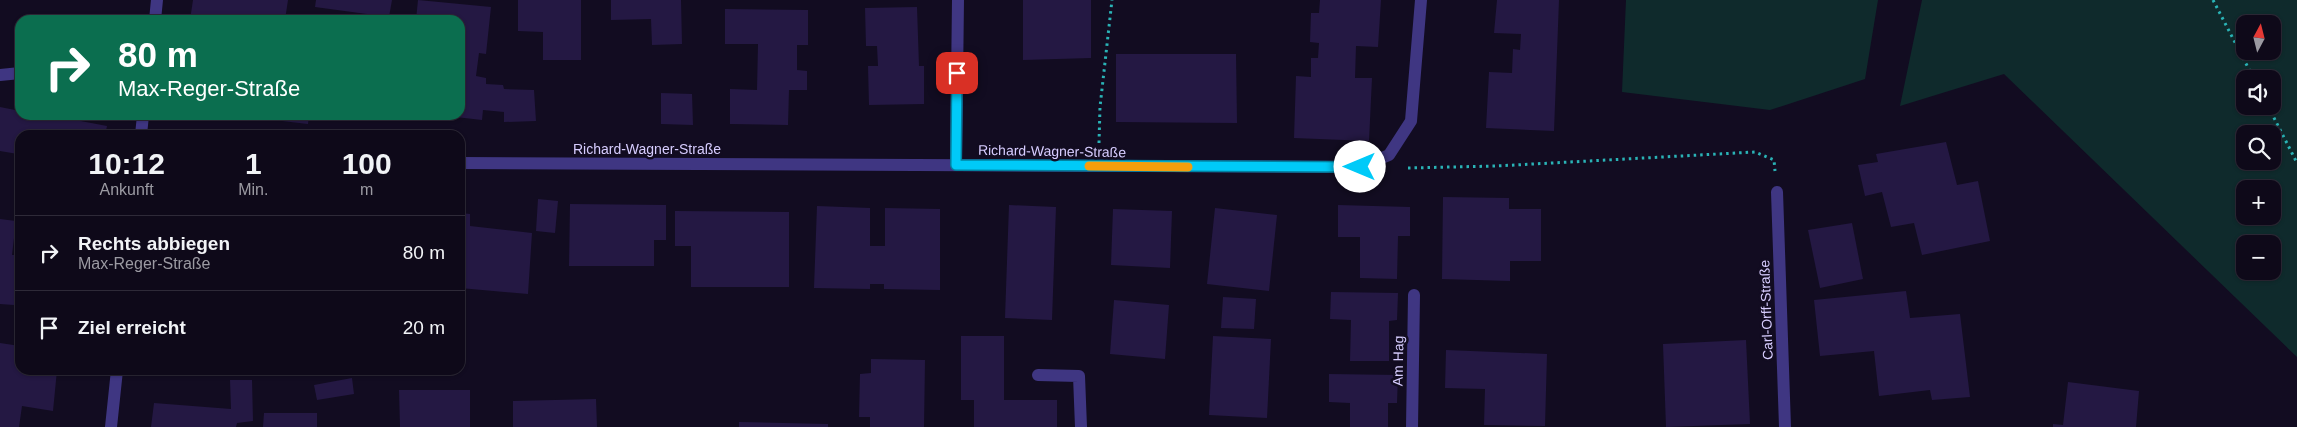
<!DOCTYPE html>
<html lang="de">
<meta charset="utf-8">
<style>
:root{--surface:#0e0919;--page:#171222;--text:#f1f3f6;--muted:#9b9aa2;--line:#2e2a38}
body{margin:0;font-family:Helvetica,sans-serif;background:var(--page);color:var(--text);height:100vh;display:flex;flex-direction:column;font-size:19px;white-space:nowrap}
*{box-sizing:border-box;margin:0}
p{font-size:16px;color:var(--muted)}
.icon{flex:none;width:28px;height:28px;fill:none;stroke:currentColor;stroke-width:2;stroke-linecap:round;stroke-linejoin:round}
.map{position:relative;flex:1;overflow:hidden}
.details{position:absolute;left:15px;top:130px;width:450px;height:245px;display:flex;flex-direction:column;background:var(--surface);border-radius:15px;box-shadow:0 1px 4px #0004,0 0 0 1px var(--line)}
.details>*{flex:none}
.hud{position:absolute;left:15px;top:15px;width:450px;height:105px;border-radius:15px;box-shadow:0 1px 4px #0004,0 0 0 1px var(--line);background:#0b6e4f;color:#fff;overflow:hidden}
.needle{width:32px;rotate:7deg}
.buttons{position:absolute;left:2236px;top:15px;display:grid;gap:10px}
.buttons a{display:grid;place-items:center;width:45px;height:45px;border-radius:10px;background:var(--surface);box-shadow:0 1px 4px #0004,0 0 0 1px var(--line);font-size:25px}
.pin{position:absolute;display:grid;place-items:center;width:42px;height:42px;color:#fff;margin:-21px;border-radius:10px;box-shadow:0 2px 8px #0006}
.me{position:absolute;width:55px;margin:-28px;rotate:270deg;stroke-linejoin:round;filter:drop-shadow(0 0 4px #0008)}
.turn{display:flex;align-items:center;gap:18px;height:105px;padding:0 20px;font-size:22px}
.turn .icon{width:65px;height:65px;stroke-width:2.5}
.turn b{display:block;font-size:35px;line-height:42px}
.eta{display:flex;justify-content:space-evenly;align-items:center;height:85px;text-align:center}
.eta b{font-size:30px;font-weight:800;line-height:35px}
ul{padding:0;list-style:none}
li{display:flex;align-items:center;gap:15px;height:75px;padding:0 20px;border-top:1px solid var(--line)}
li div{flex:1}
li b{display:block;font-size:19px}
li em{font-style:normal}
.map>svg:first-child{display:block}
.green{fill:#0f2a2c;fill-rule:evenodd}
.building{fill:#241843}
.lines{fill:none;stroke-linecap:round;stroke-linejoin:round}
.path{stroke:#2ab3b6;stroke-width:3;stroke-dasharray:2.5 4;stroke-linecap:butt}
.lane{stroke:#3f3682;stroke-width:12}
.street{stroke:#3f3682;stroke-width:12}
.route-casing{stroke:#0083a1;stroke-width:12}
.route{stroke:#00caf8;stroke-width:9}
.slow{stroke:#f59e0b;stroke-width:9}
.labels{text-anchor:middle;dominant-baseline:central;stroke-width:5;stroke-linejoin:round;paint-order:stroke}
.street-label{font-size:14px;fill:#d7cdff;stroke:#120c21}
</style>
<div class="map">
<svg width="2297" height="427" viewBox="0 0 2297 427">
<rect width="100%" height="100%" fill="#120c21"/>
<g class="green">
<polygon points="1626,0 1878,0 1865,79 1770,110 1622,92"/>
<path d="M1922 0H2297V357L2004 74 1900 106ZM2245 24H2272V51H2245ZM2245 79H2272V106H2245ZM2245 134H2272V161H2245ZM2245 189H2272V216H2245ZM2245 244H2272V271H2245Z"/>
</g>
<g class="building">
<polygon points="193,0 288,0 285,20 190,20"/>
<polygon points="316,0 392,0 389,17 315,7"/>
<polygon points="418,0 491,7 486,54 479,53 476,76 486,78 486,84 503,85 504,89 534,90 536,121 504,122 504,112 483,110 482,120 447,116 460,115 460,20 416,20"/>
<polygon points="518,0 581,0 581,60 543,60 543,32 518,31"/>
<polygon points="611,0 681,0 682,44 652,45 651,19 611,20"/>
<polygon points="1023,0 1091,0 1091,58 1023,60"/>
<polygon points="1320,0 1381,0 1378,47 1356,46 1355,78 1372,78 1369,141 1294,138 1296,76 1311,77 1311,58 1318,58 1319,43 1310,42 1311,13 1319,13"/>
<polygon points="1497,0 1559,0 1554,131 1486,128 1489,72 1512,73 1513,49 1520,50 1521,34 1494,33"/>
<polygon points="917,7 919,66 924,66 924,104 869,105 868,66 878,66 877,46 866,46 865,8"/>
<polygon points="725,9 808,10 808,45 797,45 797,70 807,71 807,90 789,90 788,125 730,124 730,89 757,90 758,44 725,44"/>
<polygon points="1116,54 1236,54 1237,123 1116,122"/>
<polygon points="661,93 692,94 693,125 661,124"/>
<polygon points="0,107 20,111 20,115 49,115 107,126 105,135 20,135 20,170 16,169 18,154 0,151"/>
<polygon points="256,115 309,115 308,124 256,118"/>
<polygon points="1946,142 1957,185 1978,181 1990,241 1922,255 1914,223 1891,227 1882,192 1865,196 1858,165 1878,162 1876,154"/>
<polygon points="1443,197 1509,198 1509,209 1541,209 1541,261 1510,261 1510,281 1442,279"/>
<polygon points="538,199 558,201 555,233 536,231"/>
<polygon points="570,204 666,205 666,240 654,240 654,266 569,266"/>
<polygon points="1009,205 1056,207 1052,320 1005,318"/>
<polygon points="1338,205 1410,207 1410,236 1398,236 1397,279 1360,278 1360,237 1338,237"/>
<polygon points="817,206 870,208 870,246 885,246 885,208 940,209 940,290 884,289 884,284 870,284 870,289 814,288"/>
<polygon points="1215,208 1277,215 1269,291 1207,284"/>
<polygon points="1113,209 1172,211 1170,268 1111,265"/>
<polygon points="675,211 789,212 789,287 691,287 691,246 675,246"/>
<polygon points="460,213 470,214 470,226 532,233 528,294 460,288"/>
<polygon points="0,219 16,221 12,255 19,255 14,305 0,304"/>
<polygon points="1852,223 1863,279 1820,288 1808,230"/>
<polygon points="1906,291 1910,318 1960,314 1970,397 1932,400 1930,390 1879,396 1874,351 1820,356 1814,300"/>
<polygon points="1331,292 1398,293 1397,320 1389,321 1389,361 1350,361 1351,320 1330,319"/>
<polygon points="1223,297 1256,299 1254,329 1221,328"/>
<polygon points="1114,300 1169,305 1165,359 1110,354"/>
<polygon points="961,336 1004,336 1004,400 1057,400 1057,427 974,427 974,400 961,400"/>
<polygon points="1213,336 1271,339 1267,418 1209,415"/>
<polygon points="1746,340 1750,424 1666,427 1663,344"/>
<polygon points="0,343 20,346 20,370 57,370 53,411 22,406 19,427 0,427"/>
<polygon points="1446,350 1547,354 1545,426 1484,425 1485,389 1445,388"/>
<polygon points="871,359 925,360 924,427 870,427 870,417 859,417 860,374 871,373"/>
<polygon points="1329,374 1398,375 1397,403 1388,403 1388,427 1350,427 1350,403 1329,402"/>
<polygon points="352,378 354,394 317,400 314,385"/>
<polygon points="230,380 252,380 253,421 237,423 236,427 151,427 154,403 231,409"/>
<polygon points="2068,382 2139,391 2136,427 2053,427 2053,424 2063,425"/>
<polygon points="399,390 470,390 470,427 400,427"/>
<polygon points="596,399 597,427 513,427 513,401"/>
<polygon points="264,413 317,413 317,427 263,427"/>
<polygon points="739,422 828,424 828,427 739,427"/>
</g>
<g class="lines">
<g class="path">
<polyline points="2213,0 2254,79"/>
<polyline points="2268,106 2297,163"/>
<polyline points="1099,143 1100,107 1112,0"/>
<polyline points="1408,168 1496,166 1755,152 1774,160 1775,171"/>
</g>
<polyline class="lane" points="1038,375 1079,376 1081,427"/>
<g class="street">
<polyline points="155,20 157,0"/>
<polyline points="0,75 20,73"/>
<polyline points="141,135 143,115"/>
<polyline points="460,163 1360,167 1389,155 1411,121 1421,0"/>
<polyline points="956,165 958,0"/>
<polyline points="1777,192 1785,427"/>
<polyline points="111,427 117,370"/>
<polyline points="1412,427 1414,295"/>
</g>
</g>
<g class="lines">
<defs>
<polyline id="route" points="957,73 956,165 1360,167"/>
</defs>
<use href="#route" class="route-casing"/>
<use href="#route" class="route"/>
<polyline class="slow" points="1089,166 1188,167"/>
</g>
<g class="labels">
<g class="street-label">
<text x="647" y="149">Richard-Wagner-Straße</text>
<text transform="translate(1052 151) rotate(1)">Richard-Wagner-Straße</text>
<text transform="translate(1766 310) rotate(-92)">Carl-Orff-Straße</text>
<text transform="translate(1398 361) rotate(-89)">Am Hag</text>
</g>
</g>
</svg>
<div class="buttons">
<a><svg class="needle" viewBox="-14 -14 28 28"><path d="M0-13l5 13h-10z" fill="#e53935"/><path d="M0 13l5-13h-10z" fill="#9b9aa2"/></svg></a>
<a><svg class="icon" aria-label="sound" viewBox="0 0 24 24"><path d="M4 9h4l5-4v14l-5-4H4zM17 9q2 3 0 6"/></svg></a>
<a><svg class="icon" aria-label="search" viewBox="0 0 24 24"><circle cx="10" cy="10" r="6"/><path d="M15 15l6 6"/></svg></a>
<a>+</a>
<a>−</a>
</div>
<div class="pin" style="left:957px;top:73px;background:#d93025"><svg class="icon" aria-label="arrive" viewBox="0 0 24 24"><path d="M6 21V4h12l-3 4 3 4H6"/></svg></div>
<svg class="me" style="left:1360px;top:167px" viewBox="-20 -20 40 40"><circle r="19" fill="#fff"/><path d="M0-13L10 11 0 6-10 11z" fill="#00caf8"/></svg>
<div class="hud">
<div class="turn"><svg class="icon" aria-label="right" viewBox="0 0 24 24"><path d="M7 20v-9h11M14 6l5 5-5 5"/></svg><div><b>80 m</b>Max-Reger-Straße</div></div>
</div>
<section class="details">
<div class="eta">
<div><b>10:12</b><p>Ankunft</p></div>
<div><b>1</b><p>Min.</p></div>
<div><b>100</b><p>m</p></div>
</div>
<ul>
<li><svg class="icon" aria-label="right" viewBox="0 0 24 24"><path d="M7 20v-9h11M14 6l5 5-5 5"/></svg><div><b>Rechts abbiegen</b><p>Max-Reger-Straße</p></div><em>80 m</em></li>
<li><svg class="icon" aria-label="arrive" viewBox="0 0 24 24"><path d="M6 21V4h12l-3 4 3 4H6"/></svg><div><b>Ziel erreicht</b></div><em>20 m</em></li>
</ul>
</section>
</div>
